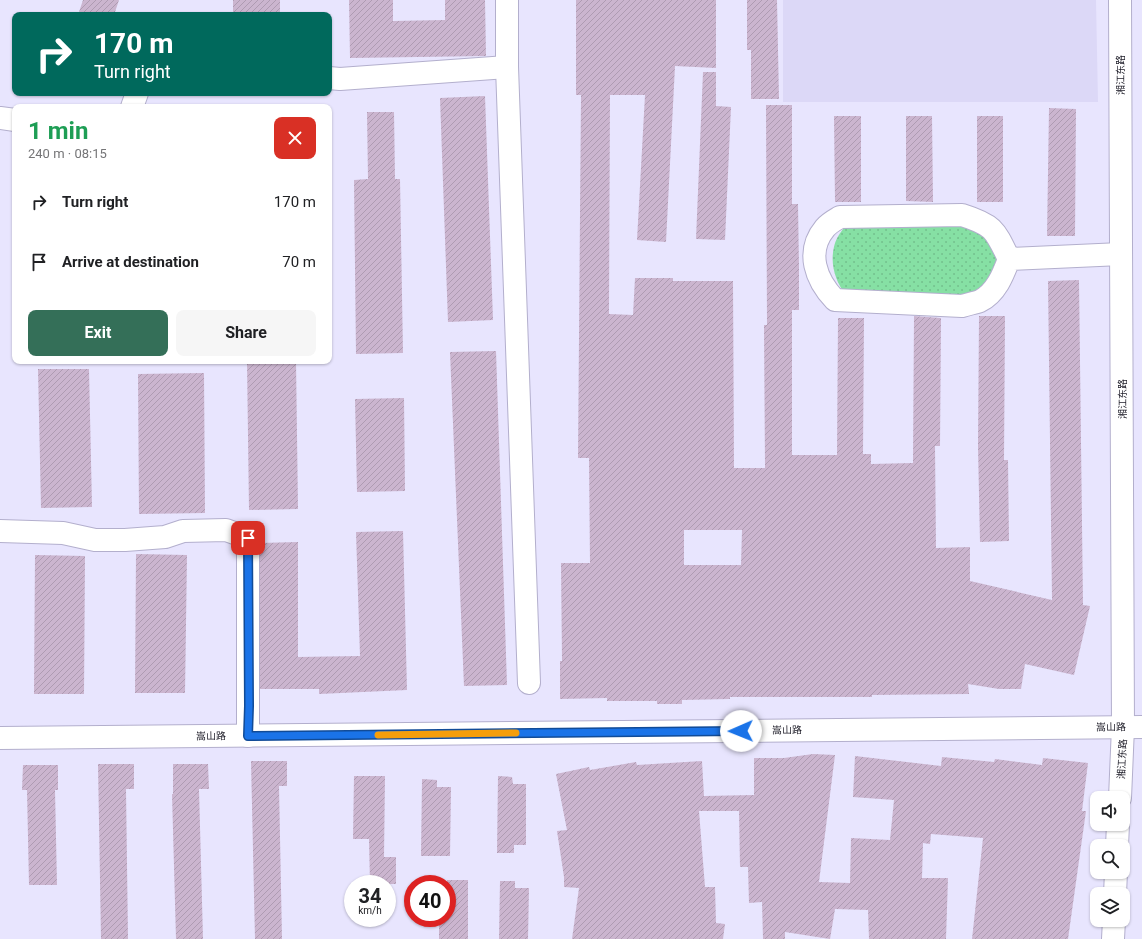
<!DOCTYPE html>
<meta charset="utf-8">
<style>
:root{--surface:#fff;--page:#f6f6f6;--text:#202124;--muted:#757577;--accent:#346f58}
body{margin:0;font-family:Roboto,"Noto Sans SC",sans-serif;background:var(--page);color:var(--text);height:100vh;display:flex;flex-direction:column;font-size:15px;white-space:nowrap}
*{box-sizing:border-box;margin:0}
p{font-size:13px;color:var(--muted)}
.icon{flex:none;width:22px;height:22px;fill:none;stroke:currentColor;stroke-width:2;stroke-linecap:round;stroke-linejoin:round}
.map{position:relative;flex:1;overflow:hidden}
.sheet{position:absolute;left:12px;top:104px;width:320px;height:260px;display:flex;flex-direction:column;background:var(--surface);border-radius:8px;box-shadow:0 1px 3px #0004}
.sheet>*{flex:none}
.hud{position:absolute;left:12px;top:12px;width:320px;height:84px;border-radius:8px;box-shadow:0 1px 3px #0004;background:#00695c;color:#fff;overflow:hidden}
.controls{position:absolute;left:1090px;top:791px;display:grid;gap:8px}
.controls a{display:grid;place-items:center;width:40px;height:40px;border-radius:8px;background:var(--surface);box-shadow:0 1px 3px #0004;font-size:20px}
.speed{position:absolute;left:344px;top:875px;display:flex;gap:8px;font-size:20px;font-weight:700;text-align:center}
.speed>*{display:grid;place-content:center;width:52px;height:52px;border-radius:50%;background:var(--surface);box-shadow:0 1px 3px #0004;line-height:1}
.speed small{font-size:10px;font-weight:400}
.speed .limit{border:6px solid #d22;background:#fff;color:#111}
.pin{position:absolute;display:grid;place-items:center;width:34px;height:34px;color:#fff;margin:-17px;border-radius:8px;box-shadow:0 2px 6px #0006}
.me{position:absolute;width:44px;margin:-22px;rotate:269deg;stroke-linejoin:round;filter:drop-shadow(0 0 3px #0008)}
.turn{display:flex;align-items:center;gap:14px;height:84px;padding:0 16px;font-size:18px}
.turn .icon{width:52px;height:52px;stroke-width:2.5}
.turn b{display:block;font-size:28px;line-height:34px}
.round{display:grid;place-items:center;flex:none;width:42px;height:42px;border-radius:8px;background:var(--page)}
.overview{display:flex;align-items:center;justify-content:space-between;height:68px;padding:0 16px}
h1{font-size:24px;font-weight:700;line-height:30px;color:#1e9e55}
.action{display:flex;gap:8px;margin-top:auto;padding:8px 16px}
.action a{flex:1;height:46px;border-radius:8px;background:var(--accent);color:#fff;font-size:16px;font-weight:700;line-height:46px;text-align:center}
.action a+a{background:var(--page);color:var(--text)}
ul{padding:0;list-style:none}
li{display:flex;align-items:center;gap:12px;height:60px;padding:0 16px}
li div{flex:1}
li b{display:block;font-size:15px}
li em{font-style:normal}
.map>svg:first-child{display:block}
.built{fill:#dcd8f7}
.garden{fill:url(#garden-dots)}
.building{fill:url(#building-hatch);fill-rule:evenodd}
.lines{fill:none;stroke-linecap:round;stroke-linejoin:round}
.minor-casing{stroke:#b3afcd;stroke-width:24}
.minor{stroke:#fff;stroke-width:22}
.route-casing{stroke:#114b97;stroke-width:10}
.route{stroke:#1a73e8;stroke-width:7}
.slow{stroke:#f59e0b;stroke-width:7}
.labels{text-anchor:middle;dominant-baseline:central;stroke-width:3.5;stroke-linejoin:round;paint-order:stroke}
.street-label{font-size:10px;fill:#22212c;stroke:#fff}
</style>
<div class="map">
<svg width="1142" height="939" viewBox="0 0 1142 939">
<defs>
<pattern id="garden-dots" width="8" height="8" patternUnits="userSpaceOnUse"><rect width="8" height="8" fill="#86e0a4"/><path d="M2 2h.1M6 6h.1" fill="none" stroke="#73c08d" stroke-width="1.8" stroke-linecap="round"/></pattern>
<pattern id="building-hatch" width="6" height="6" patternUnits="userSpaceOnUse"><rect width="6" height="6" fill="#cbb5cf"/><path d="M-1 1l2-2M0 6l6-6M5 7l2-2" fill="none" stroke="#ae9bb2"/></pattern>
</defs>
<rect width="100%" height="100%" fill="#e8e5fe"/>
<polygon class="built" points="783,0 1096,0 1098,102 783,102"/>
<path class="garden" d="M850 223 958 226 971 228 985 235 994 249 997 262 987 286 962 297 846 295C829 275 826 240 850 223Z"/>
<g class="building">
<polygon points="83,0 119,0 114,15 78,15"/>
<rect x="233" y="0" width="47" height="15"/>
<polygon points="349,0 393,0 393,21 445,20 445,0 485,0 486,56 350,58"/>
<path d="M576 0H716V68L675 66 666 242 637 240 645 95H610L609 314 633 315 635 278H673V281H733L734 468H765L764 325H767L766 105H792V204H798L799 267V310H792V455H837L838 318H864L863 454H871V464L913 463 914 316 941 318 940 446H935L936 548 970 547V581L1052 600 1048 281 1079 280 1083 605 1090 606 1074 675 1025 664 1021 689H999L968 684 969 694 872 695V697H730V699L682 700V704H657V701H607V698L560 699V661H562L561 563H590L589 458H578L581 95H576ZM684 530H742L741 565H684Z"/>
<polygon points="747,0 777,0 779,99 751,99 751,50 747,50"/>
<polygon points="703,72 716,72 716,106 731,107 725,240 696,239"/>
<polygon points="485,96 493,320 448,322 440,98"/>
<polygon points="1049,108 1076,109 1075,236 1047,236"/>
<polygon points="367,112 394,112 395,179 400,179 403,353 356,354 354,180 368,179"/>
<polygon points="834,116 861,116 861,202 835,202"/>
<polygon points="906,116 932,116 933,202 906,201"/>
<rect x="977" y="116" width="26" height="86"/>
<polygon points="979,316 1005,316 1004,460 1008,460 1009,541 980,542 978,446"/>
<polygon points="496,351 507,685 464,686 450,352"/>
<polygon points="247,361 296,361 298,509 249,510"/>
<polygon points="38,369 89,369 92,507 41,508"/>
<polygon points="204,373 205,513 139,514 138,374"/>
<polygon points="404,398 405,491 357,492 355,399"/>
<polygon points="403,531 407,690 319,694 319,689 260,689 260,543 298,542 298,657 360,656 356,532"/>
<polygon points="136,554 187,555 185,693 135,693"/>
<polygon points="35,555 85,556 84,694 34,694"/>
<polygon points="813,754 835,755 819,882 850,883 851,838 890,840 894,800 853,797 855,756 941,766 942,757 994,762 995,759 1042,765 1043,758 1088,763 1082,811 1086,811 1068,939 972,939 983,838 931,834 930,844 923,843 922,878 948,878 946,939 869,939 868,910 835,909 830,939 785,932 785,939 763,939 762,902 749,903 748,867 740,867 739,811 699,811 705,887 715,887 716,923 725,924 723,939 572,939 579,888 564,887 564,877 557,831 567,830 556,774 589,767 590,770 636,762 637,765 702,761 704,796 754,795 754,758 784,758"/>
<polygon points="251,761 287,761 287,786 279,786 282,939 255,939"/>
<polygon points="98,764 134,764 134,789 126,789 128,939 101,939"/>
<polygon points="173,764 208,764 209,789 199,789 203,939 176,939 172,794 173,794"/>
<polygon points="23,765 58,765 58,790 55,790 57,885 29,885 27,790 22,790"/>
<polygon points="354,776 385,776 384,857 396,857 396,884 370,884 369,839 353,839"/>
<polygon points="498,776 512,777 513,784 526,784 526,845 514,845 514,853 497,853"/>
<polygon points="422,779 437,780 437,787 451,787 450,856 421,856"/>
<polygon points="447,880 468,880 468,939 439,939 439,918 447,918"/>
<polygon points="500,881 515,881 515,888 529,888 528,939 499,939"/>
</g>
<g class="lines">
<defs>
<g id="minor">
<polyline points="507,0 507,67 529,683"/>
<polyline points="1120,0 1123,727 1120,798"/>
<polyline points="329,78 340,79 507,67"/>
<polyline points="132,107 137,93"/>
<polyline points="0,118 15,120"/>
<path d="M1009 259C1003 275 996 293 980 301 975 303 968 304 962 306L835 300C816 280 805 252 825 228 829 223 835 220 840 217L962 215C994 225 995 230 1009 259L1121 254"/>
<polyline points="0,531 63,533 95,540 125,540 165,537 183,531 226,530 248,538 248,736"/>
<polyline points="0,738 1142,727"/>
<polyline points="1117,846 1118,824"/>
<polyline points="1115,894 1116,872"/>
<polyline points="1113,939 1114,920"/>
</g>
</defs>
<use href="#minor" class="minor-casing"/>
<use href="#minor" class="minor"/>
</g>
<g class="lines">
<defs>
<polyline id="route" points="248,538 249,706 248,736 741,731"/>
</defs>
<use href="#route" class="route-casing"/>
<use href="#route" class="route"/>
<polyline class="slow" points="378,735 516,733"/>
</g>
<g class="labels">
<g class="street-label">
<text transform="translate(1120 75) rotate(-90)">湘江东路</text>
<text transform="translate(1122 399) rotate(-90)">湘江东路</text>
<text transform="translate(1111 727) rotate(-1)">嵩山路</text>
<text transform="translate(787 730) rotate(-1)">嵩山路</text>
<text transform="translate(211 736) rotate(-1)">嵩山路</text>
<text transform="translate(1122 759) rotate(-87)">湘江东路</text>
</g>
</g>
</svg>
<div class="controls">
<a><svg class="icon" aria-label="sound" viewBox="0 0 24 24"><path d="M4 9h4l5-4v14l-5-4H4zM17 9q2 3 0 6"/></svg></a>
<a><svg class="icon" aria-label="search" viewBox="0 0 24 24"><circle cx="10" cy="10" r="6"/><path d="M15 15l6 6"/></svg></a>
<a><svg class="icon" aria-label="layers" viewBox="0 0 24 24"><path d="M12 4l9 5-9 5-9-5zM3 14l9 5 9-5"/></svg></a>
</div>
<div class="speed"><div>34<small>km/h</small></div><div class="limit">40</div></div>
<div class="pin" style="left:248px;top:538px;background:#d93025"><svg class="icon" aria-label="arrive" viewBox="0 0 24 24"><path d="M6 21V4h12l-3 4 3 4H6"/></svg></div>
<svg class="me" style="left:741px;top:731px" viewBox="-20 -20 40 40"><circle r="19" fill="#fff"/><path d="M0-13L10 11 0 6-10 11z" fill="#1a73e8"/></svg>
<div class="hud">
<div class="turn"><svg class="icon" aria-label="right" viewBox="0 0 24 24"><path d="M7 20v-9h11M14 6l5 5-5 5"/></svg><div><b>170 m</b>Turn right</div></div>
</div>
<section class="sheet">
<div class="overview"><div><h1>1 min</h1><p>240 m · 08:15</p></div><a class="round" style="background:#d93025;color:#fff"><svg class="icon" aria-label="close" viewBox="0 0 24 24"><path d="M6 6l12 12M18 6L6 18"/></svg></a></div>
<ul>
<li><svg class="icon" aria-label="right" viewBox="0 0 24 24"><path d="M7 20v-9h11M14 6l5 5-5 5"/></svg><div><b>Turn right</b></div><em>170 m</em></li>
<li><svg class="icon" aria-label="arrive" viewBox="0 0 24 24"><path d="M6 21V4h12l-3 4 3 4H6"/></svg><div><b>Arrive at destination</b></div><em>70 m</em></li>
</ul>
<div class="action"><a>Exit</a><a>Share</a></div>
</section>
</div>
